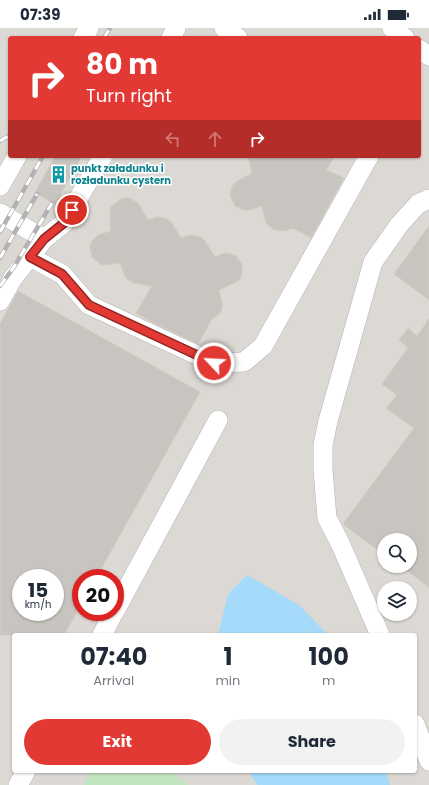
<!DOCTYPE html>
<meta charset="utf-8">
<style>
:root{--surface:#fff;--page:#f2f2f3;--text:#1f2937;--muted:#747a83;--accent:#e23934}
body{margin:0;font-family:Poppins,sans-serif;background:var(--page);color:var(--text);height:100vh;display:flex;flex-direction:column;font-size:15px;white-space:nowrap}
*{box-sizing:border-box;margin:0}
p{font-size:13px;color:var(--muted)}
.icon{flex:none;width:22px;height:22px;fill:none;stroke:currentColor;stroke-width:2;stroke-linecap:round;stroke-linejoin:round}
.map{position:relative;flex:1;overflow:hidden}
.side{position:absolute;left:12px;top:605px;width:405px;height:140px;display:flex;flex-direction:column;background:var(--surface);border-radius:4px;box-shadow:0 1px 3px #0004}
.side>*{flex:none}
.hud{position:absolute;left:8px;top:8px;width:413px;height:122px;border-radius:4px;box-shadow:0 1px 3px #0004;background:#e23934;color:#fff;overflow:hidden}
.buttons{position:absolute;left:377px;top:505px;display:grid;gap:8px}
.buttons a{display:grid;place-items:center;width:40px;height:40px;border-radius:50%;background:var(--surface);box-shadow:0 1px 3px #0004;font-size:20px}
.speed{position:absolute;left:12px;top:541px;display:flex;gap:8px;font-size:20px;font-weight:700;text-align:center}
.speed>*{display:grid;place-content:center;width:52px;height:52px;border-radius:50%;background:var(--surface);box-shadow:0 1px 3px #0004;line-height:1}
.speed small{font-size:10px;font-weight:400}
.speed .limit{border:6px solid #d22;background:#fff;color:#111}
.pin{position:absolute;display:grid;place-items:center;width:34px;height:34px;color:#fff;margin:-17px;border:2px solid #fff;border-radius:50%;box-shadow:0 1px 4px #0007}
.me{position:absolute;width:44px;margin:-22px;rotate:295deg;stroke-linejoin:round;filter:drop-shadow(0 0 3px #0008)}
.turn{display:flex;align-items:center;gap:14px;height:84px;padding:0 12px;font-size:18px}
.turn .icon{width:52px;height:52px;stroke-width:2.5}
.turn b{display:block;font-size:28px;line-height:34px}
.lanes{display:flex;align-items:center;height:38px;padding:0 12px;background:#0003;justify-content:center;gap:20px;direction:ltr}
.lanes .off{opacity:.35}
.eta{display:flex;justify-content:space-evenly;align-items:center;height:68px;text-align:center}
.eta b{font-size:24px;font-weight:700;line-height:28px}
.cta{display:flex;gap:8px;margin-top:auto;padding:8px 12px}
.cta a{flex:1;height:46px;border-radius:24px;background:var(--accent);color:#fff;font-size:16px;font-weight:700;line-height:46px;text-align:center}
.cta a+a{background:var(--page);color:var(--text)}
.status{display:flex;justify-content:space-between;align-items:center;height:28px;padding:0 20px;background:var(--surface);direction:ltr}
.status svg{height:11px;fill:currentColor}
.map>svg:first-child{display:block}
.industrial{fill:#dcd9d5;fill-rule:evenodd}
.green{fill:#c2e4c0}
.water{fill:#a5dafb}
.building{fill:#c8c5c0;stroke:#d1ccc1;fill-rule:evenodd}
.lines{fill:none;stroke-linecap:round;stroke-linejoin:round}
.minor-casing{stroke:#b0b4b8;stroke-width:20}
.minor{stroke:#fff;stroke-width:19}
.rail-casing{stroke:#b1b2b3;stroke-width:4.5}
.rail{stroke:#fff;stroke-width:3;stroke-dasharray:9;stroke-linecap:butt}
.route-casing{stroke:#932522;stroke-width:10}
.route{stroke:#e23934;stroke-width:7}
.labels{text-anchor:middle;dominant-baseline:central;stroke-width:3;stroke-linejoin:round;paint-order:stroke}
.culture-label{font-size:10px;font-weight:bold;fill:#0d838f;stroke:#fff;text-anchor:start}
</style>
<div class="status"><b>07:39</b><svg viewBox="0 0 49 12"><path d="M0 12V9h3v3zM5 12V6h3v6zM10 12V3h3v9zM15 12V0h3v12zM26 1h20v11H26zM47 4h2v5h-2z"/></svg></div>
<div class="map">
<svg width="429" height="757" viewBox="0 0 429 757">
<rect width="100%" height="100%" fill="#edeae3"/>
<path class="industrial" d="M0 0H429V757H0ZM10 10H419V128H10ZM384 512H410V538H384ZM21 550H55V584H21ZM81 550H115V584H81ZM384 560H410V586H384ZM14 607H415V743H14Z"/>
<polygon class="green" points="93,743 169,743 189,757 83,757"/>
<g class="water">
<polygon points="247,547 299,577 328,607 218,607 228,566"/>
<polygon points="248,743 386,743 390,757 257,757"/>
</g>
<g class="building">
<polygon points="55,128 82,128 55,176 35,165"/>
<polygon points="248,128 335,128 326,142 344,150 311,210 293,200 284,203 274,202 266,195 262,178 249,182 244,182 235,178 230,168 232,158 236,154 252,145"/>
<polygon points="124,170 129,170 138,175 148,192 157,189 167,191 171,194 181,210 190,207 201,209 205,213 215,229 225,225 235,227 242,236 242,246 240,251 236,254 219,262 222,276 222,281 219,286 212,291 198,316 152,294 136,285 152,258 133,255 128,252 125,248 120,235 105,237 100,236 92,229 90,219 91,214 98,207 111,203 110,184 111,179 119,172"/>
<polygon points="429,198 429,272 394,246"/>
<path d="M18 263 200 364 96 550H81V577L64 607H0V296ZM21 550H55V584H21Z"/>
<polygon points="429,291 429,559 400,538 410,538 410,512 384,512 384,527 343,496 414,400 386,380 397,367 382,356 408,320 399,312 408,300 417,308"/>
</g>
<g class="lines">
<defs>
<g id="minor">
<polyline points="224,0 238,10"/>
<polyline points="392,0 405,10"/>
<polyline points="83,10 89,0"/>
<polyline points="171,10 176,0"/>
<polyline points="419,21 429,28"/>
<polyline points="0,158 17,128"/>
<polyline points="0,185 44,211 13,250 0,273"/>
<polyline points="44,211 64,195 103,128"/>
<polyline points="30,229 62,246 89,277 214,335 244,334 263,318 369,128"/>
<polyline points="115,583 218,392"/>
<polyline points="102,607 114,584"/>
<polyline points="380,607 340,515 327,490 323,442 323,417 328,393 373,234 399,197 418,176 429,171"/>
<polyline points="415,696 429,733"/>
<polyline points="18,757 26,743"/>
</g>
</defs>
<use href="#minor" class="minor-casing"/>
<use href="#minor" class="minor"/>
<defs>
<g id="rail">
<polyline points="104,10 110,0"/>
<polyline points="0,113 10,107"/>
<polyline points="0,204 43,128"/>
<polyline points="0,230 37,166"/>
<polyline points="0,258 14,239 52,175"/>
</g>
</defs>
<use href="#rail" class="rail-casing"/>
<use href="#rail" class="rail"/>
</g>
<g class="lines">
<defs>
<polyline id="route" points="72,182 64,195 44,211 30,229 62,246 89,277 214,335"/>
</defs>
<use href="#route" class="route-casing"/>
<use href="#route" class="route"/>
</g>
<defs>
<symbol id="building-bare" viewBox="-9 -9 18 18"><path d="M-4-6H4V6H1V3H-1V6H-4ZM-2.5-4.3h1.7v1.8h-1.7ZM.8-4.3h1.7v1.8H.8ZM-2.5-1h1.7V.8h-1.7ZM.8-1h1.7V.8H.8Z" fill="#0f9aa8" stroke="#fff" stroke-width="2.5" paint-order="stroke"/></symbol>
</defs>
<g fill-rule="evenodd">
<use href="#building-bare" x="46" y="134" width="25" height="25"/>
</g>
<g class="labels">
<g class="culture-label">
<text x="71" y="140">punkt załadunku i<tspan x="71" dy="12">rozładunku cystern</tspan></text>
</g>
</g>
</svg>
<div class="buttons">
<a><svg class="icon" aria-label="search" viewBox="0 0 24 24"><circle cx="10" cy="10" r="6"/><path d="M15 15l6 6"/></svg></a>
<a><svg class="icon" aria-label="layers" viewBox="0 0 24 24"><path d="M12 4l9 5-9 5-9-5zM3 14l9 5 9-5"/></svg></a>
</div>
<div class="speed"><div>15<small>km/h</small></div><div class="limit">20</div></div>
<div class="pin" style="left:72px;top:182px;background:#d93025"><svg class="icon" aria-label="arrive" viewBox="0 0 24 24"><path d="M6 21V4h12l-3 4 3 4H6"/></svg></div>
<svg class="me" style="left:214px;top:335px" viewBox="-20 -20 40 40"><circle r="17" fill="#e23934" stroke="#fff" stroke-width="3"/><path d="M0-11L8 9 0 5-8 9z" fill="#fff"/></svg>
<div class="hud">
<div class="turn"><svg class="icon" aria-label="right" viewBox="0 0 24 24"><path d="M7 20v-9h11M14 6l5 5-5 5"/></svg><div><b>80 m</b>Turn right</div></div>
<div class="lanes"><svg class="icon off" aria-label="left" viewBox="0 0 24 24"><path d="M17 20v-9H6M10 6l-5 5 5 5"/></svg><svg class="icon off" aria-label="ahead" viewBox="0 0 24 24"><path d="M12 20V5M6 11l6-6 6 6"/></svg><svg class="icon" aria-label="right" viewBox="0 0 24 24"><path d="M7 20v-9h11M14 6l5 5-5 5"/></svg></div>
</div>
<section class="side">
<div class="eta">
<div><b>07:40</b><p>Arrival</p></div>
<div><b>1</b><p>min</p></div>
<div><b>100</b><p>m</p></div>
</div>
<div class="cta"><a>Exit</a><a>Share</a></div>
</section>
</div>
